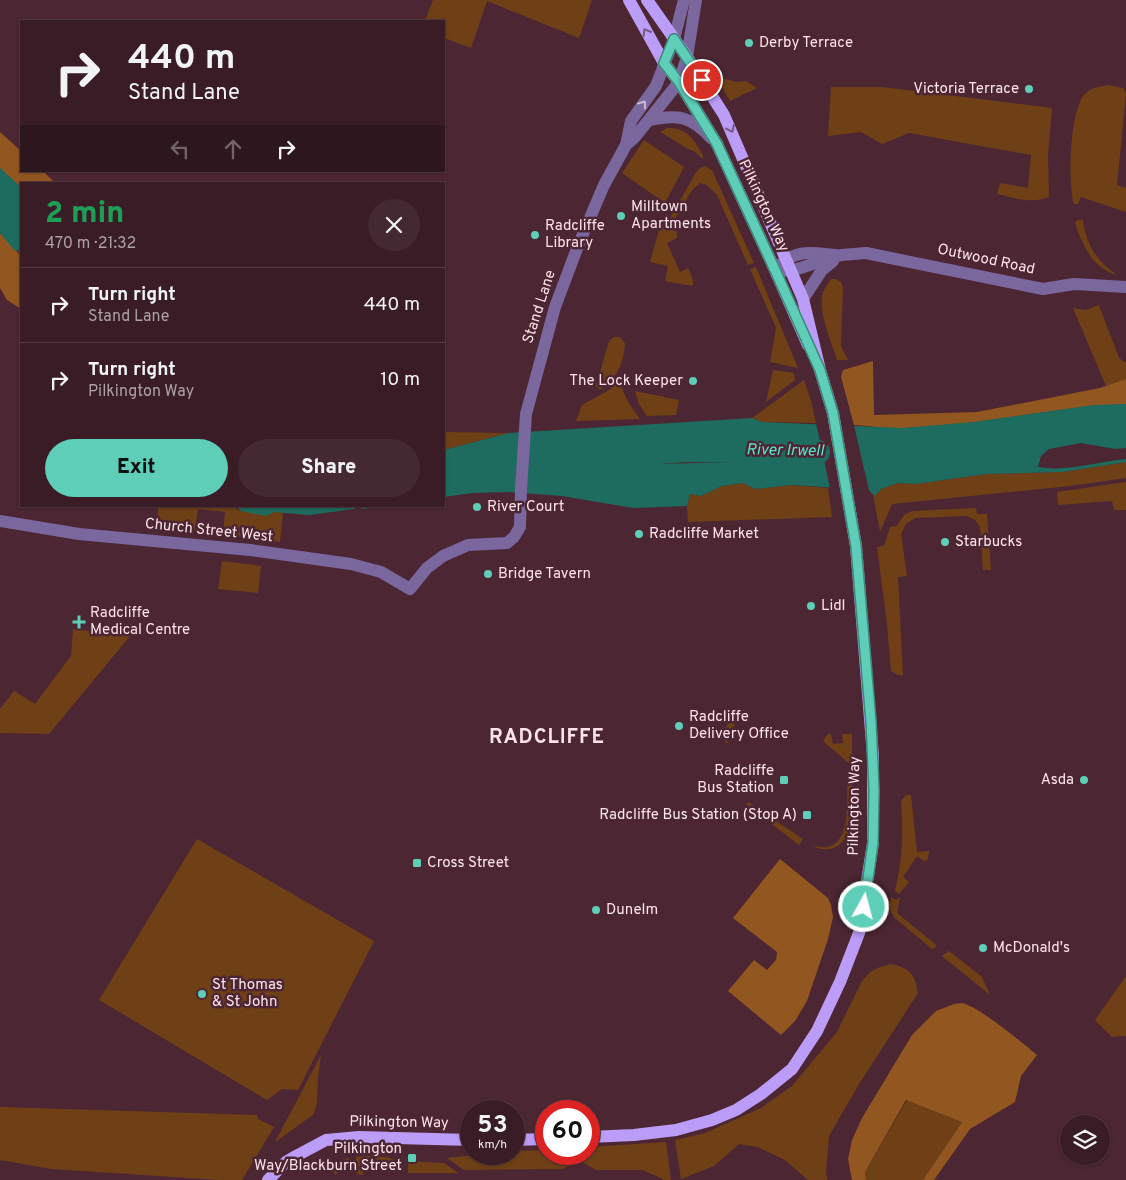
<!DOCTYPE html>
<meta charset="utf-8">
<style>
:root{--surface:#391c26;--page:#442932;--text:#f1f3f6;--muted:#aba1a7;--line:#533a43;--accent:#5eceb8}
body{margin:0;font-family:Overpass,sans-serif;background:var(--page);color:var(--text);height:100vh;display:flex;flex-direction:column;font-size:19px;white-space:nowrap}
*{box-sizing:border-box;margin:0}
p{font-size:16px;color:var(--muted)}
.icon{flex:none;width:28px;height:28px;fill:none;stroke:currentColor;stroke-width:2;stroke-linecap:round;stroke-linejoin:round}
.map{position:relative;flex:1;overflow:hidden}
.panel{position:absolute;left:20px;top:182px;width:425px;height:325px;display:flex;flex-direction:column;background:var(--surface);border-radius:0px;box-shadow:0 1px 4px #0004,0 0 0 1px var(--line)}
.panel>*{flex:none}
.hud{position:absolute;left:20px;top:20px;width:425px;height:152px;border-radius:0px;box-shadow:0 1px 4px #0004,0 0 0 1px var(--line);background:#391c26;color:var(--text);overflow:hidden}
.controls{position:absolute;left:1060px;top:1115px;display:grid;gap:10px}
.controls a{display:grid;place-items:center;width:50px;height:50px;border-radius:50%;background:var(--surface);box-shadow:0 1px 4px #0004,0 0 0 1px var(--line);font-size:25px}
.speed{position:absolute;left:460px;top:1100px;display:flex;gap:10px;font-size:25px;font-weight:700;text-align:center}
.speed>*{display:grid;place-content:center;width:65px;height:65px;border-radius:50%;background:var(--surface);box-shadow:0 1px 4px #0004,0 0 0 1px var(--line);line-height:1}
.speed small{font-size:12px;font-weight:400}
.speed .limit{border:8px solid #d22;background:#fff;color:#111}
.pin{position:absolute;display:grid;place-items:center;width:42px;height:42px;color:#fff;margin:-21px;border:2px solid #fff;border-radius:50%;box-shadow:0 1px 5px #0007}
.me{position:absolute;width:55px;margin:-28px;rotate:7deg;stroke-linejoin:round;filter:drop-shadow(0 0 4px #0008)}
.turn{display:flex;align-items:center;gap:18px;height:105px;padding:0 25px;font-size:22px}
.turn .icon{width:65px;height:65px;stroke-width:2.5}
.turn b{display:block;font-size:35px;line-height:42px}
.lanes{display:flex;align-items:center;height:48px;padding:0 25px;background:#0003;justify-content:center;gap:25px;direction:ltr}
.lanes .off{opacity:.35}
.round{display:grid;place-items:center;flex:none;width:52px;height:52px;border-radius:26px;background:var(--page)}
.headline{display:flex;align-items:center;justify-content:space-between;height:85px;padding:0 25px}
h1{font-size:30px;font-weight:800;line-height:38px;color:#1e9e55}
.button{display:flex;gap:10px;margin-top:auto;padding:10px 25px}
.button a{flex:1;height:58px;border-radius:30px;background:var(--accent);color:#111;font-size:20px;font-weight:800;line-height:58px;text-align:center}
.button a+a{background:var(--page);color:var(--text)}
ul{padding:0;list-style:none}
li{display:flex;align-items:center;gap:15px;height:75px;padding:0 25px;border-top:1px solid var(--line)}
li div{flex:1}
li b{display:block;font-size:19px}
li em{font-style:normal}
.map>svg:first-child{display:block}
.green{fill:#6f4016}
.forest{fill:#925620}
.water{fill:#1e6c5f;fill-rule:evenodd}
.pier{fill:#4c2633}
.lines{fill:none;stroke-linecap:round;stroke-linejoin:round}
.river{stroke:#1e6c5f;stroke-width:24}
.tertiary{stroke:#79679e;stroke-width:12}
.primary{stroke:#bb9df7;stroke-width:12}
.oneway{stroke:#785681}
.oneway2{stroke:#cfb8cf}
.route-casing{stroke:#3d8678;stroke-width:12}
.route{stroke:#5eceb8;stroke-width:9}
.poi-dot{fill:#5eceb8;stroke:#4c2633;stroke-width:2}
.labels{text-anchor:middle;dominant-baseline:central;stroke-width:5;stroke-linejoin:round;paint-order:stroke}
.poi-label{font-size:15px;fill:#fde3ea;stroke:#4c2633;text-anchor:start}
.street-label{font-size:15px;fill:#fde3ea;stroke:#4c2633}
.water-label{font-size:16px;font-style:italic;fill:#59e7cd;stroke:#4c2633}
.district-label{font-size:20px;font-weight:bold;letter-spacing:1px;fill:#fde3ea;stroke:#4c2633}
</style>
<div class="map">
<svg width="1126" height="1180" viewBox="0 0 1126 1180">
<rect width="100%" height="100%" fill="#4c2633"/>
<g class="green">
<polygon points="433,0 592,0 579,38 487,1 471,48 444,38 444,21 425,21"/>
<polygon points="715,76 736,82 746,81 757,88 730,101"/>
<path d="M1108 85 1123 88 1126 94 1117 185 1126 188V212L1081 197 1078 204H1074C1068 183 1069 108 1086 93 1092 87 1100 87 1108 85Z"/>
<path d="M831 87H882L1052 108 1048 155 1049 197C1032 204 1014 198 997 194L1000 183 1028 188 1031 155 909 133 882 144 861 132 828 136Z"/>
<path d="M667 128C687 127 694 140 703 155V159L694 151 690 150 660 132Z"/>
<polygon points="644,140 684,167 665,203 622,173"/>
<polygon points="705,166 712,170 754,263 748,265 717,195 707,185 700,183 692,190 670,228 677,232 677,238 667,243 680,272 688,268 693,280 693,286 665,281 668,266 650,262 661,223 666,225 695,174 700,168"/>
<path d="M1078 220H1083C1086 244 1097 262 1117 275 1093 269 1081 243 1075 222Z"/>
<polygon points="756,267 798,368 770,362 776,328 750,269"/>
<path d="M831 279H836L841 282 843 287 841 346 848 360H837C832 343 819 315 822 297 823 290 827 285 831 279Z"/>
<polygon points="1099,305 1119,358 1126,363 1126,379 1106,386 1073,308 1086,310"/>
<path d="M614 337H620L625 343C623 366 618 375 600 390L596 386 609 341Z"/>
<polygon points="773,370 794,373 795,380 766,402"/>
<path d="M621 377C620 393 631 406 640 419L576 421 582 405C598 395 609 394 621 377Z"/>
<polygon points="804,380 811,401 816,423 762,422 752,418"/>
<polygon points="635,391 679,400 676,415 647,416 639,404"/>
<polygon points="444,432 509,433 444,450"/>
<polygon points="1126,462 1126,478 1070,486 892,504 880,532 873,495 876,495 881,489 899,483 916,484 986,474 1063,472"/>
<polygon points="1126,482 1126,510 1114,510 1112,501 1058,505 1057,492"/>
<polygon points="743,483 756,489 792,485 828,488 832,517 688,522 687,506 690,494 701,496 722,486"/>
<polygon points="158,506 231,506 241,511 283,512 280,542 223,534 225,512 198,509 195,531 157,527"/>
<polygon points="976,508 977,514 987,514 991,570 983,570 980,527 975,520 967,516 915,518 906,524 901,534 907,576 898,577 903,675 898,675 891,671 887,624 877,547 884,546 890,527 897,526 904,515 912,511"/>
<polygon points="222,561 261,566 258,593 218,589"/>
<polygon points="73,629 130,636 49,734 0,733 0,709 14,691 35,704 71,656"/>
<polygon points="740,709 727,744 722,736 722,732"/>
<polygon points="829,733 831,735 833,744 843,743 842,734 852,734 852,766 823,741"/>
<path d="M852 773C852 795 858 843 830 849 823 850 818 849 812 845 854 860 847 799 847 775Z"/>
<path d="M906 795H911L917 852 929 851 928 859 924 861 917 856 903 877 909 882 899 894 895 891C903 858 903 834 901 801Z"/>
<polygon points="748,802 803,839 799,845 746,804"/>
<polygon points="197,839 374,941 298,1090 282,1089 267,1100 99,1000"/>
<polygon points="891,897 896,900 900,897 897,913 936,945 935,948 932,949 894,917 889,908"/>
<polygon points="949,951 982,977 990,995 942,956"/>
<path d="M890 964C909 967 915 974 918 993L859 1084 829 1136 826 1171 827 1180H808L785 1160 758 1147 739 1144 714 1166 681 1179 675 1140 705 1133 761 1108 792 1086 837 1032 862 981 870 972 880 967Z"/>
<polygon points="1126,976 1126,1036 1112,1037 1095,1020"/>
<polygon points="321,1055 318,1077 317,1104 313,1115 275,1142"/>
<polygon points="907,1100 962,1122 923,1180 866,1180 865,1172"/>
<polygon points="0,1107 257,1115 258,1119 274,1127 242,1180 220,1180 51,1169 0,1160"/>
<polygon points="666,1142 671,1180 665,1180 643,1170 596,1170 580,1161 562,1169 464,1170 447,1158 482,1154 514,1154 514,1151 546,1150 546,1154 589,1154 589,1147"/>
<polygon points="366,1156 386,1157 400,1161 401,1164 363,1164 363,1175 357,1174 356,1157"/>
<polygon points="349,1158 349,1165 339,1165 338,1173 335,1175 327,1163"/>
<polygon points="408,1161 444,1163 458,1173 408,1173"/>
</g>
<g class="forest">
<polygon points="0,132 21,151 21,171 43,171 56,184 21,184 21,187 2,171 0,168"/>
<polygon points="0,233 21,256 21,309 7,300 0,288"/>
<path d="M873 361 874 415 977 412 1100 388 1126 379V404C1052 407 979 426 904 428 888 429 871 426 854 425L841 377 843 370Z"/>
<polygon points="780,859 828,898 831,905 833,917 828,939 807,1001 795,1021 781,1035 728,991 754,960 767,970 776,960 777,952 733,918"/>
<path d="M962 1003C980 1007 1021 1042 1037 1055L1021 1076 1015 1102 970 1129 934 1180H923L962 1122 906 1100 865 1172 866 1180H852L848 1159 852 1140 862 1118 912 1035 936 1011 954 1004Z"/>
</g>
<g class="water">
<polygon points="0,168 21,187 21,251 14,250 0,233"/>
<path d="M1126 404V448L1115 449 1081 443 1049 449 1041 456 1038 467C1067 472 1096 462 1126 459V462L1063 472 986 474 916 484 898 483 881 489 876 495H873L869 490 792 485 755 489 743 483 722 486 701 496 690 494 687 506 633 508 562 496 508 492 472 493 444 497V450L509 433 752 418 762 422 903 428 973 422 1094 405ZM703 440H738L756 447 785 449 787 454 783 457 742 462 656 464 636 458 640 450Z"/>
<polygon points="236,506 381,506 364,509 356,507 354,509 309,515 274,512 266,516 241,511"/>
</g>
<polygon class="pier" points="816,423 854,425 869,490 830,488"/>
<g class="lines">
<polyline class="river" points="606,456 685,450 818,452"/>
<g class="tertiary">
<path d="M649 120C678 114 691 116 711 138"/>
<polyline points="626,145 635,137 679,82 687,57 696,0"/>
<path d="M778 267C796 248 813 253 836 255"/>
<polyline points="775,270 791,271 841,255 866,253 1043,289 1074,284 1126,287"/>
<polyline points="803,299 822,270 833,261"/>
<polyline points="0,521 79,534 250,550 351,564 381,572 410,589 427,568 443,556 468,545 507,543 514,537 520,527 521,489 526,414 555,307 578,246 604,185 626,145 631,121 656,86 674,39 684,0"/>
</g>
<g class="primary">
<polyline points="629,0 664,63 679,82 717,144 775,270 808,345"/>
<polyline points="589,1137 634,1135 676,1130 712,1120 736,1110 761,1094 792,1069 817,1031 840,982 859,933 873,843 873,756 856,546 833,413 820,370 803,299 724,115 687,57 647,0"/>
<polyline points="514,1140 546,1139"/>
<polyline points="268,1180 286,1162 296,1156 326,1140 359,1137 471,1140"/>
</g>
</g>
<defs><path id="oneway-chevron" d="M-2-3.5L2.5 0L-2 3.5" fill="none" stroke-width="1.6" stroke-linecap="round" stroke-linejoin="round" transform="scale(1.25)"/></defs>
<g class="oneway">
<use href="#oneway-chevron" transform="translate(646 32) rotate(-120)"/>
<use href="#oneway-chevron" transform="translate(731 129) rotate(65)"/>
</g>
<use class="oneway2" href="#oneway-chevron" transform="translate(643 104) rotate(-55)"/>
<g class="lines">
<defs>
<polyline id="route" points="702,80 674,39 664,63 679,82 717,144 775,270 820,370 833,413 856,546 871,722 874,790 873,843 864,907"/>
</defs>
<use href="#route" class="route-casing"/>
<use href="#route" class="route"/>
</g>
<g class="poi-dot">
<circle cx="749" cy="43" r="5"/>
<circle cx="1029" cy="89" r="5"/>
<circle cx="621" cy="216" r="5"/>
<circle cx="535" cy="235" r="5"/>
<circle cx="693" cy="381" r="5"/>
<circle cx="477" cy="507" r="5"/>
<circle cx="639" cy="534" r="5"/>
<circle cx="945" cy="542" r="5"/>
<circle cx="488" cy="574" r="5"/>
<circle cx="811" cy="606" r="5"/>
<path d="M76.5 614.5h5v5h5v5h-5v5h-5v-5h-5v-5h5z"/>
<circle cx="679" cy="726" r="5"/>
<rect x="779" y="775" width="10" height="10" rx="2.5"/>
<circle cx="1084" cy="780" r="5"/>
<rect x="802" y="810" width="10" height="10" rx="2.5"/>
<rect x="412" y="858" width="10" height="10" rx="2.5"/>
<circle cx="596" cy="910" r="5"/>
<circle cx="983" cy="948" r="5"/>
<circle cx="202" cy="994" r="5"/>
<rect x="407" y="1153" width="10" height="10" rx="2.5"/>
</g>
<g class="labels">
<g class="poi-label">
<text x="759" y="43">Derby Terrace</text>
<text x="1019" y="89" text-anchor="end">Victoria Terrace</text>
<text x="631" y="207">Milltown<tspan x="631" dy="17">Apartments</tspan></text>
<text x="545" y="226">Radcliffe<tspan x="545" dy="17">Library</tspan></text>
<text x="683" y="381" text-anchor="end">The Lock Keeper</text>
<text x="487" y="507">River Court</text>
<text x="649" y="534">Radcliffe Market</text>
<text x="955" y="542">Starbucks</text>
<text x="498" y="574">Bridge Tavern</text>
<text x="821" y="606">Lidl</text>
<text x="90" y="613">Radcliffe<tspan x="90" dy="17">Medical Centre</tspan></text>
<text x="689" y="717">Radcliffe<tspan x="689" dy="17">Delivery Office</tspan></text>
<text x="774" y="771" text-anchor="end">Radcliffe<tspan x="774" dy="17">Bus Station</tspan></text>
<text x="1074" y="780" text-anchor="end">Asda</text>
<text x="797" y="815" text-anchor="end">Radcliffe Bus Station (Stop A)</text>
<text x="427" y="863">Cross Street</text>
<text x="606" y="910">Dunelm</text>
<text x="993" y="948">McDonald's</text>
<text x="212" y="985">St Thomas<tspan x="212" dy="17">&amp; St John</tspan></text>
<text x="402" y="1149" text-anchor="end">Pilkington<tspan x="402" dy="17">Way/Blackburn Street</tspan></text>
</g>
<g class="street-label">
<text transform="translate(763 206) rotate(65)">Pilkington Way</text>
<text transform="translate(986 260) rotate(12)">Outwood Road</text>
<text transform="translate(540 307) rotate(-72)">Stand Lane</text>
<text transform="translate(209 531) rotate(6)">Church Street West</text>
<text transform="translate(855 806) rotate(-89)">Pilkington Way</text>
<text transform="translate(399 1123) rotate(1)">Pilkington Way</text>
</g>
<g class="water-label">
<text transform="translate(785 451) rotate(1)">River Irwell</text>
</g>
<g class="district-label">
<text x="547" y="738">RADCLIFFE</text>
</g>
</g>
</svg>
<div class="controls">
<a><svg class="icon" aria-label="layers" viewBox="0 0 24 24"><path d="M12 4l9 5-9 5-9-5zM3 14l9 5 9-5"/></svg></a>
</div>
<div class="speed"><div>53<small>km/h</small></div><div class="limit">60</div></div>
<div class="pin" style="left:702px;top:80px;background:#d93025"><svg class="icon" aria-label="arrive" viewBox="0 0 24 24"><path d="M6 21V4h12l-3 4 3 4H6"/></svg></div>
<svg class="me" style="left:864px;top:907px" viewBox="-20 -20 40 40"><circle r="17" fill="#5eceb8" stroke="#fff" stroke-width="3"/><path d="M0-11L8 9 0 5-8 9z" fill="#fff"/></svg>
<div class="hud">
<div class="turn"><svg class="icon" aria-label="right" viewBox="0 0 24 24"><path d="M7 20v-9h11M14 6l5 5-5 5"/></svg><div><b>440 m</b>Stand Lane</div></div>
<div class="lanes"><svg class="icon off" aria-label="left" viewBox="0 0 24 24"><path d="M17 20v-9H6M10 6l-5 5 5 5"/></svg><svg class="icon off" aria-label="ahead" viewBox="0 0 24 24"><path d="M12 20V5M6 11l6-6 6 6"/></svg><svg class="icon" aria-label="right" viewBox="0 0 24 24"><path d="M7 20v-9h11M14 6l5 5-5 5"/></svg></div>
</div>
<section class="panel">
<div class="headline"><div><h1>2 min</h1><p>470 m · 21:32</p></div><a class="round"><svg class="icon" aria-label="close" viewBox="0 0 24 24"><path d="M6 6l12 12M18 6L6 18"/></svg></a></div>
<ul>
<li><svg class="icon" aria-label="right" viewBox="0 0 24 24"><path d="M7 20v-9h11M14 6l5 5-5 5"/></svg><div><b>Turn right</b><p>Stand Lane</p></div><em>440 m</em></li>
<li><svg class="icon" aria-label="right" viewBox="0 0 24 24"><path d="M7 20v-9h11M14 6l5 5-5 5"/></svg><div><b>Turn right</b><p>Pilkington Way</p></div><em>10 m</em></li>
</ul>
<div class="button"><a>Exit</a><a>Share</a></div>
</section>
</div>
